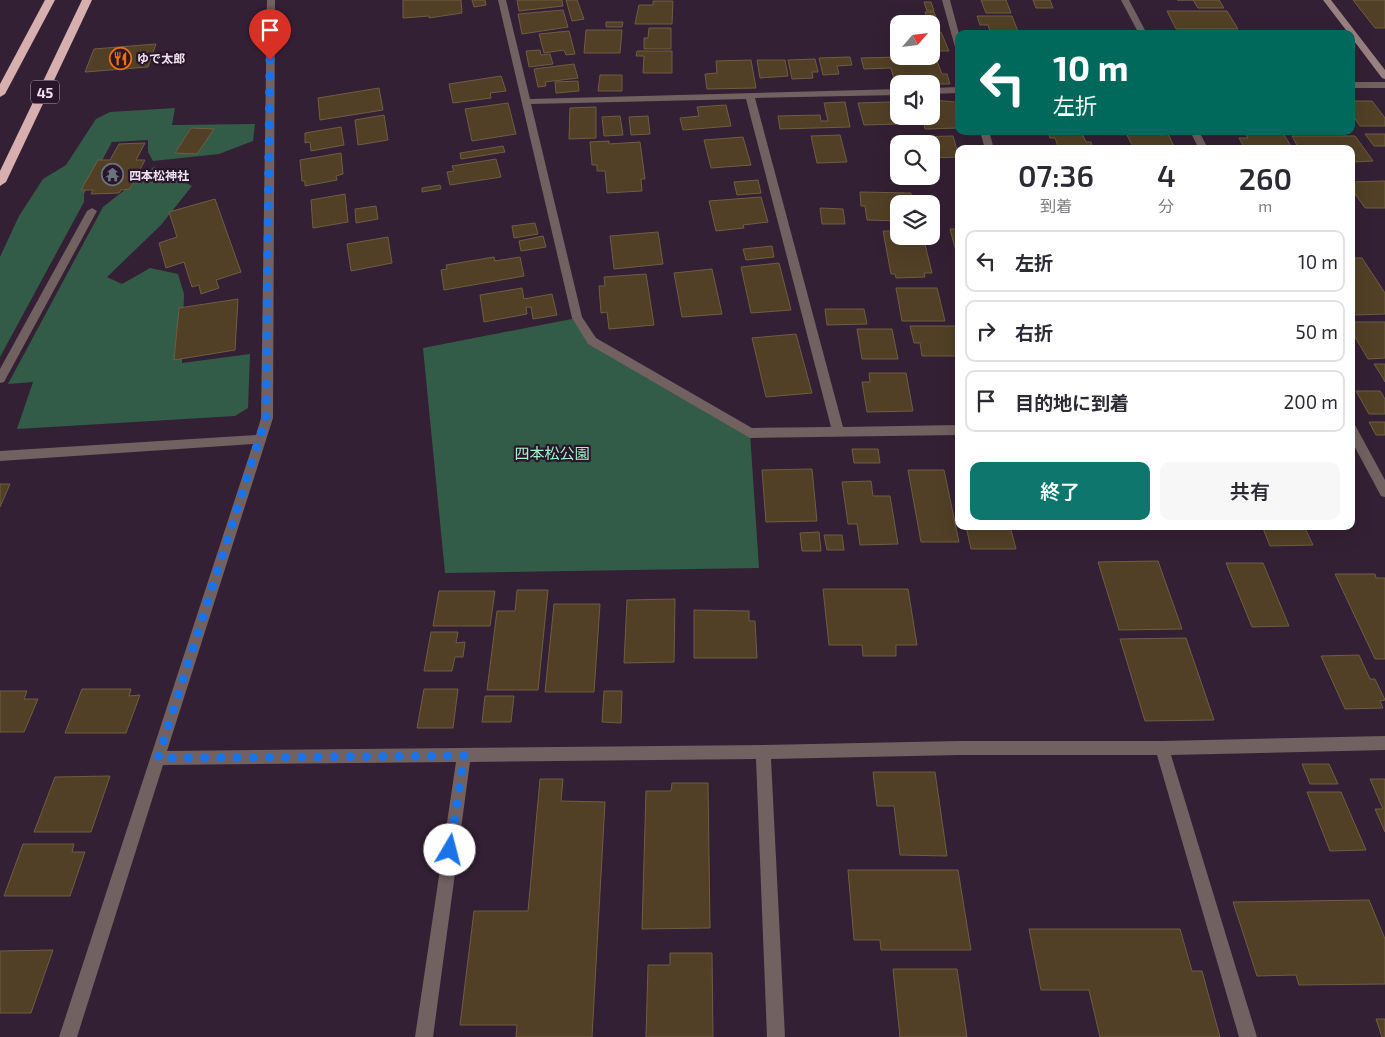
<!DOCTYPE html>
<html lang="ja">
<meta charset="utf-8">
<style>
:root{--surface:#fff;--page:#f7f7f7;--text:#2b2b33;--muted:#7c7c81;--line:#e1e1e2;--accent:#0f766e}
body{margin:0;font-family:"Exo 2","Noto Sans JP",sans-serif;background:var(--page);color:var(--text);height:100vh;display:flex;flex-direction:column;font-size:19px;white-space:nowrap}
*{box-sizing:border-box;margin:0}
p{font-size:16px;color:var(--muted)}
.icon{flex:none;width:28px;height:28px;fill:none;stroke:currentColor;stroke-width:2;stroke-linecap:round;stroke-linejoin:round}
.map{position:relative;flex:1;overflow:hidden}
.sheet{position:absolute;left:955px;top:145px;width:400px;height:385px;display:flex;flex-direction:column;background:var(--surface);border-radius:10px;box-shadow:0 5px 20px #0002}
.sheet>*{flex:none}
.hud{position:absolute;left:955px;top:30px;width:400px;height:105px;border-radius:10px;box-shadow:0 5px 20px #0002;background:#00695c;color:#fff;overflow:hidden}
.needle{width:32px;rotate:62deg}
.tools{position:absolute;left:890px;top:15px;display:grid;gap:10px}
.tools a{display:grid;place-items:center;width:50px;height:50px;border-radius:10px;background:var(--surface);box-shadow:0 5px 20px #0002;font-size:25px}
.pin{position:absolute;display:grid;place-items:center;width:42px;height:42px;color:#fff;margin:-51px -21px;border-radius:50% 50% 50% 0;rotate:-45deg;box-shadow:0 0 5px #0007}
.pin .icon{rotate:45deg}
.me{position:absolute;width:55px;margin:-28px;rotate:8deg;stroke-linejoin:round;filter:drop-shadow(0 0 4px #0008)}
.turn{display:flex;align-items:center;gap:18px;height:105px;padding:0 15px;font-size:22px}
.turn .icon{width:65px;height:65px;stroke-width:2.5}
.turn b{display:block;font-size:35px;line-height:42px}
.eta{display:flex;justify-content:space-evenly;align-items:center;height:85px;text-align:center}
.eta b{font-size:30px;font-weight:600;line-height:35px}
.action{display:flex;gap:10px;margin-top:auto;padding:10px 15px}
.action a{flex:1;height:58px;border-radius:10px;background:var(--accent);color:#fff;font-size:20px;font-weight:600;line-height:58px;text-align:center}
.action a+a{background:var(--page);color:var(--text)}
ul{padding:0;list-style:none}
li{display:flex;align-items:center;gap:15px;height:62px;margin:0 10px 8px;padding:0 5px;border:2px solid var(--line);border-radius:10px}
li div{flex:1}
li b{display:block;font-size:19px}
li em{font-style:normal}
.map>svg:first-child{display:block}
.green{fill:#325c47}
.building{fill:#514026;stroke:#6e5d42}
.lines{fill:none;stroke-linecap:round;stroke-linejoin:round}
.lane{fill:#716161;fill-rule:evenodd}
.street{fill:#716161;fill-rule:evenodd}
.secondary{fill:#9a8181;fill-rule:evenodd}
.highway{fill:#d7afaf;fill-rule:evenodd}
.route{stroke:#1a73e8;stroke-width:9;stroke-dasharray:0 16.2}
.labels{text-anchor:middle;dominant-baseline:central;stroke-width:4.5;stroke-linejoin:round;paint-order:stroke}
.far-poi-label{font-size:12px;font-weight:bold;fill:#eee1ef;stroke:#2a162a;text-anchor:start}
.shield{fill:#2a162a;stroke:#b3a4b4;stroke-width:1}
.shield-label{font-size:14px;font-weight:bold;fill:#eee1ef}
.park-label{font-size:15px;fill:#a2f3ca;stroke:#2a162a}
</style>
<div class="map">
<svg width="1385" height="1037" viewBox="0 0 1385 1037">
<rect width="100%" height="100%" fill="#342034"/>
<g class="green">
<polygon points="175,108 172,125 255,124 253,141 219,154 153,161 148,152 148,140 112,142 84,194 84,202 0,357 0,257 19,216 43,179 66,165 96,119 110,112"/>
<polygon points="154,167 192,186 161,225 107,277 122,284 150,268 178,274 184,294 182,363 250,354 248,408 235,416 17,429 33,382 8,384 103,207"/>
<polygon points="577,318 592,341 750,433 759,568 445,573 423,348"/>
</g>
<g class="building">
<polygon points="403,0 461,0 462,13 429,18 429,16 403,18"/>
<polygon points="472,0 485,0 486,5 474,7"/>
<polygon points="517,0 562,0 563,6 519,11"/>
<polygon points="566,0 577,0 584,19 572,21"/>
<polygon points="981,0 1006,0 1011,13 986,13"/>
<polygon points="1033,0 1050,0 1053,8 1036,8"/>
<polygon points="1177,0 1219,0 1224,8 1198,8 1193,0"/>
<polygon points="1353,0 1385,0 1385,28 1375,28"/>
<polygon points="653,1 673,1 672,24 635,24 639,5 653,5"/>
<polygon points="924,2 931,2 934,11 927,11"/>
<polygon points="563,10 568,27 522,34 518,14"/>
<polygon points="1167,11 1227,11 1238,29 1176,29"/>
<polygon points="925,12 934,12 940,28 931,29 931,24 929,24"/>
<polygon points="977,16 1012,16 1019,34 991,34 988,25 980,25"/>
<polygon points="606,22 623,22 622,27 606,27"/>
<polygon points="649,28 671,28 671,49 644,49 644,38 648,38"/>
<polygon points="586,30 622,30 620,53 584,53"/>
<polygon points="569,31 575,54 566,55 564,50 544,53 539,34"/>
<polygon points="932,32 941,32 949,51 939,51"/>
<polygon points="156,44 148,67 85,72 94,49"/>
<polygon points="540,50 541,55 550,54 553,64 529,67 526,51"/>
<polygon points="637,51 672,51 672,73 643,73 644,56 636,56"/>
<polygon points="935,56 942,74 947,74 950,84 903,84 901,79 894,79 891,68 864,69 861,58"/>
<polygon points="850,57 852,65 837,66 839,74 823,75 819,58"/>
<polygon points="815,59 818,72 812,72 813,78 792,79 788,60"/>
<polygon points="751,60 756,88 707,89 705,74 717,73 716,61"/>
<polygon points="757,60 785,60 788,76 760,78"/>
<polygon points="574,64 578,78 545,82 546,86 538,87 534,69"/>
<polygon points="600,75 622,75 622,91 598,91"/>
<polygon points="501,76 506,91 490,93 491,98 453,103 449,84"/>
<polygon points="578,81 579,91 556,93 555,82"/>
<polygon points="379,88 383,110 320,120 318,98"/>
<polygon points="931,100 956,102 959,110 959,128 925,129 922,116 931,116"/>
<polygon points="1351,101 1372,101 1385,118 1385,126 1360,126 1351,113"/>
<polygon points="845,102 850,127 780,129 778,116 820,115 821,121 828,121 824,103"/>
<polygon points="890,102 896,124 864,125 858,103"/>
<polygon points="508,103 516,134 472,141 465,109"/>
<polygon points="726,105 731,126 683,130 680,118 699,116 697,107"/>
<polygon points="596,107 596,138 569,139 570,108"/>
<polygon points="384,115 388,140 358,145 355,120"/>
<polygon points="620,116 623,135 604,136 602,117"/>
<polygon points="648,116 650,134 631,135 629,117"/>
<polygon points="341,127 344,145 311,151 310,142 305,143 305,133"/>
<polygon points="191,128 214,129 197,154 175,153"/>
<polygon points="1048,131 1081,131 1086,142 1091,142 1093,149 1059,149 1055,138 1050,138"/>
<polygon points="1118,131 1159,131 1161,135 1168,134 1175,148 1134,149 1126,133"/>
<polygon points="1244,132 1282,132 1293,149 1245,149 1239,138 1248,138"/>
<polygon points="1365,134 1385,134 1385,146 1374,146"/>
<polygon points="840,135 847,162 817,163 811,136"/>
<polygon points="953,136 959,157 931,158 931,144 912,144 911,137"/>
<polygon points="1292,136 1355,136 1373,161 1351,162 1351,149 1299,149"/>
<polygon points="743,137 751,165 711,168 704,140"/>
<polygon points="609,141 609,144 640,142 645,179 641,179 642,191 607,193 605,171 597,171 597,165 592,165 590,142"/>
<polygon points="145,143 136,160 145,160 130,189 121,190 119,193 91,194 93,190 81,190 98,160 110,160 119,144"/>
<polygon points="503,146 505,152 461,159 460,153"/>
<polygon points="341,153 343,174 336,176 337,180 305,186 305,181 302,181 300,160"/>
<polygon points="496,159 501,177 450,185 447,172 454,171 452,166"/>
<polygon points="758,180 761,193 737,195 734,182"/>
<polygon points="1385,181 1385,208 1365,208 1351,188 1351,182"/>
<polygon points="440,185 441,189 422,192 422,188"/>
<polygon points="860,192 911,193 912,200 922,200 922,204 899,204 899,221 867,220 865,206 861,206"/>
<polygon points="345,194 348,222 313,228 311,200"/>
<polygon points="761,197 768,222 743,225 744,228 716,231 709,201"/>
<polygon points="215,199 241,272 216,280 219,288 201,294 199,285 192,287 184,262 166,268 159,243 177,237 169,212"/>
<polygon points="376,206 378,219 356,223 355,209"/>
<polygon points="820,208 843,209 845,224 822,224"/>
<polygon points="535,223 538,234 514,238 512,226"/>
<polygon points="950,229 959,229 959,251 956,251"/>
<polygon points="883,231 899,231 899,236 923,236 932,273 924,273 925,277 896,278 895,274 891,274"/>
<polygon points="658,232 663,264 614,269 610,236"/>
<polygon points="543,236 546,247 521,251 519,241"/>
<polygon points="388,237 392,263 351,271 347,244"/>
<polygon points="772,246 774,257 746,260 743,249"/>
<polygon points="494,257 495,261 520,257 524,276 444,290 441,270 447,269 446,265"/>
<polygon points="1351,258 1362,258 1385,293 1385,314 1354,315 1351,310"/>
<polygon points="779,263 791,310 751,313 741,267"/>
<polygon points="712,269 722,314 682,317 674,273"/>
<polygon points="646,274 654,325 609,329 607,312 601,313 599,286 605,286 604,277"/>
<polygon points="522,288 524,299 552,294 557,315 533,319 531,307 526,307 527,314 484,322 480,295"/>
<polygon points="896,288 937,288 945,321 902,321"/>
<polygon points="238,299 235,350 174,360 179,308"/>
<polygon points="825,309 864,309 867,324 827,325"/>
<polygon points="1351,322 1385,322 1385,358 1368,359 1351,330"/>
<polygon points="910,326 959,326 959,356 922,356 920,343 914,343"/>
<polygon points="857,329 892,329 898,359 862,359"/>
<polygon points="796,334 812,393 766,397 752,338"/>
<polygon points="1374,364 1385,364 1385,382 1383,378"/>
<polygon points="869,373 906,373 913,411 867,412 862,382 870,382"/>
<polygon points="1356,391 1380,391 1385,399 1385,414 1369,414"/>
<polygon points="1369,422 1385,422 1385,435 1376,435"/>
<polygon points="852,449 878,449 880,463 854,463"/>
<polygon points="812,469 817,521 766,522 762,470"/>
<polygon points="908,470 944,470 959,542 921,542"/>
<polygon points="871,481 873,496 890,496 898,544 860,545 857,524 848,524 842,482"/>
<polygon points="0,484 10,484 0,507"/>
<polygon points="966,526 1010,526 1016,549 971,549"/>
<polygon points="1262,526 1304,526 1313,545 1270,546"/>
<polygon points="819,532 821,551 802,551 800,533"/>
<polygon points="824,535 842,535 844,550 827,550"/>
<polygon points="1158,561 1182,629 1119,630 1098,562"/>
<polygon points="1226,563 1263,563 1289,626 1252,627"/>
<polygon points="1335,574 1375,574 1376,578 1385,578 1385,659 1375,659"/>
<polygon points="823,589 908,589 917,645 896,645 896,656 863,656 862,645 829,645"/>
<polygon points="517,590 548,590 538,690 487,690 497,611 515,611"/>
<polygon points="439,591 495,591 490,626 433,626"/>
<polygon points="675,599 674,662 624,663 627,600"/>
<polygon points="554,604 600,604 594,692 545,692"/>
<polygon points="694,610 749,611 749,621 755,621 757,658 694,658"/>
<polygon points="431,632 458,632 456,643 465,642 463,657 455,657 452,671 424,671"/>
<polygon points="1186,638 1214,720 1145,721 1120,639"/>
<polygon points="1359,655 1370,679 1375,679 1385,700 1380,701 1383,708 1345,709 1321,656"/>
<polygon points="82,689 131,689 129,696 140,695 126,733 65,733"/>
<polygon points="424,689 458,689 453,728 417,728"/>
<polygon points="0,691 27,691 24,699 38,699 24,732 0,732"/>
<polygon points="604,691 622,691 621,723 602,722"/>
<polygon points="485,696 514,696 511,722 482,722"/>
<polygon points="1302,764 1329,764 1338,784 1310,784"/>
<polygon points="873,772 935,772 947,856 900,855 894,806 877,806"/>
<polygon points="110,776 91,832 34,832 55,777"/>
<polygon points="540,779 563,779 561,801 605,802 592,1037 516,1037 517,1025 460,1025 474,911 528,911"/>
<polygon points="1370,779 1385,779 1385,832 1375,809 1383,809"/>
<polygon points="672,783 708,783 710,928 642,929 646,791 671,791"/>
<polygon points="1307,792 1341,792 1366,850 1330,851"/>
<polygon points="23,844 74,844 72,852 85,852 70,896 4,896"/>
<polygon points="848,870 958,870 971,950 881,950 880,940 854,940"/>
<polygon points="1369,900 1385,939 1385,984 1299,985 1296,975 1257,976 1233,902"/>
<polygon points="1029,929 1180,929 1192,971 1202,971 1220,1037 1100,1037 1089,990 1041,990"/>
<polygon points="53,950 31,1013 0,1013 0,951"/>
<polygon points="670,953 712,953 713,1037 646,1037 648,965 670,965"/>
<polygon points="893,969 957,969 967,1037 900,1037"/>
<polygon points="1376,1019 1385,1019 1385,1037 1382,1037"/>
</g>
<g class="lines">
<polygon class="lane" points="92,208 97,211 4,382 0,383 0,369 87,211"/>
<g class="street">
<polygon points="267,0 275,0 273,418 167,751 763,745 959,741 1162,741 1385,736 1385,750 1171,755 1257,1037 1239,1037 1157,755 959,755 771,759 785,1037 767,1037 756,759 470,762 433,1037 415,1037 456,762 163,765 77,1037 59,1037 253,444 0,461 0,451 256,435 261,418"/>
<path d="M498 0H506L530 99 899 89V95L755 98 843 427 959 425V435L750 438 588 344 572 318ZM746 99 831 427 752 428 596 338 582 317 531 104Z"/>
<polygon points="942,0 950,0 959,34 959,49 955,47"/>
<polygon points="1121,0 1129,0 1147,34 1139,34"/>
<rect x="1351" y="82" width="34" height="6"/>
<polygon points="959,87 959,93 931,94 931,88"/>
<polygon points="980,131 989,131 994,149 985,149"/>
<polygon points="1190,131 1199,131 1208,149 1199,149"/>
<polygon points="1351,423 1355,425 1385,480 1385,497 1381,496 1351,440"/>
</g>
<polygon class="secondary" points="1323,0 1331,0 1385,70 1385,79 1382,78 1351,37 1351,34 1349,34"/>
<g class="highway">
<polygon points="45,0 55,0 5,94 0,97 0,84"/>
<polygon points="82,0 92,0 6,182 0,186 0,171"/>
</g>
</g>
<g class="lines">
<polyline class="route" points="270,60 266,418 158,758 464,756 450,850"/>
</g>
<defs>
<symbol id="restaurant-ring" viewBox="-11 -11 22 22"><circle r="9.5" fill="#2a162a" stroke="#e8710a" stroke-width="1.5"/><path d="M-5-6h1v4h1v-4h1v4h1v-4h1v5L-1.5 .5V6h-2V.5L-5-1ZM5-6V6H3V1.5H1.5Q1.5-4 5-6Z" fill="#e8710a"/></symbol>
<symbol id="temple-ring" viewBox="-11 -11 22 22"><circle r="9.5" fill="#2a162a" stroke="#6b7280" stroke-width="1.5"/><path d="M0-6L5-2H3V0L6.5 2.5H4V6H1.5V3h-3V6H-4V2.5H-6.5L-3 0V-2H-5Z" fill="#6b7280"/></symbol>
</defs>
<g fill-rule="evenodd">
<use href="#restaurant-ring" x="108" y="46" width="25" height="25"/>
<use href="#temple-ring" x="100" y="162" width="25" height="25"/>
</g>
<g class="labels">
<g class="far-poi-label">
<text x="137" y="58">ゆで太郎</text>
<text x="129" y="175">四本松神社</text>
</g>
<rect class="shield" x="31" y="80.5" width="28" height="23" rx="4"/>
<g class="shield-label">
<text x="45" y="92">45</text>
</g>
<g class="park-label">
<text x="552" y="453">四本松公園</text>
</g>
</g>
</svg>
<div class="tools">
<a><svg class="needle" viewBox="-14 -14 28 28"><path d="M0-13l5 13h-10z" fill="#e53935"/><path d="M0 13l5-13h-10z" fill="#7c7c81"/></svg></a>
<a><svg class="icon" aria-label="sound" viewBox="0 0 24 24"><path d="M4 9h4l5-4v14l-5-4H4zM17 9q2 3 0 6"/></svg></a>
<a><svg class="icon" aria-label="search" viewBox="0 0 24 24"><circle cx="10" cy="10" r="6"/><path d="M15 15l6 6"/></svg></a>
<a><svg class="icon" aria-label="layers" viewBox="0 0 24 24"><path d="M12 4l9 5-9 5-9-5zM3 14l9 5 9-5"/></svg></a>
</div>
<div class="pin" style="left:270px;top:60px;background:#d93025"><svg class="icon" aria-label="arrive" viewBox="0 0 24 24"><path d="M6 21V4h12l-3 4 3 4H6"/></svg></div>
<svg class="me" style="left:450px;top:850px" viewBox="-20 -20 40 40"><circle r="19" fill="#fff"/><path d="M0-13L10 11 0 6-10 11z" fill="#1a73e8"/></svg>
<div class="hud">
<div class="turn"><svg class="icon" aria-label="left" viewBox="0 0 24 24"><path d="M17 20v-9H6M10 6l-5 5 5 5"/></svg><div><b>10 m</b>左折</div></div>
</div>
<section class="sheet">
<div class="eta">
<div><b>07:36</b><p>到着</p></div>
<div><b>4</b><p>分</p></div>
<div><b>260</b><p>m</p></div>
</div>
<ul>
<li><svg class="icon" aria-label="left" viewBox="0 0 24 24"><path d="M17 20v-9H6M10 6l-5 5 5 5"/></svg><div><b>左折</b></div><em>10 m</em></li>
<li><svg class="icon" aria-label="right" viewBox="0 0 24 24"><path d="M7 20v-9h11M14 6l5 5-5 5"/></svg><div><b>右折</b></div><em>50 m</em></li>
<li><svg class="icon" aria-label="arrive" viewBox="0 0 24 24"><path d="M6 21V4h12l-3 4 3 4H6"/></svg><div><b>目的地に到着</b></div><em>200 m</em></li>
</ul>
<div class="action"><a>終了</a><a>共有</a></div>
</section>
</div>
